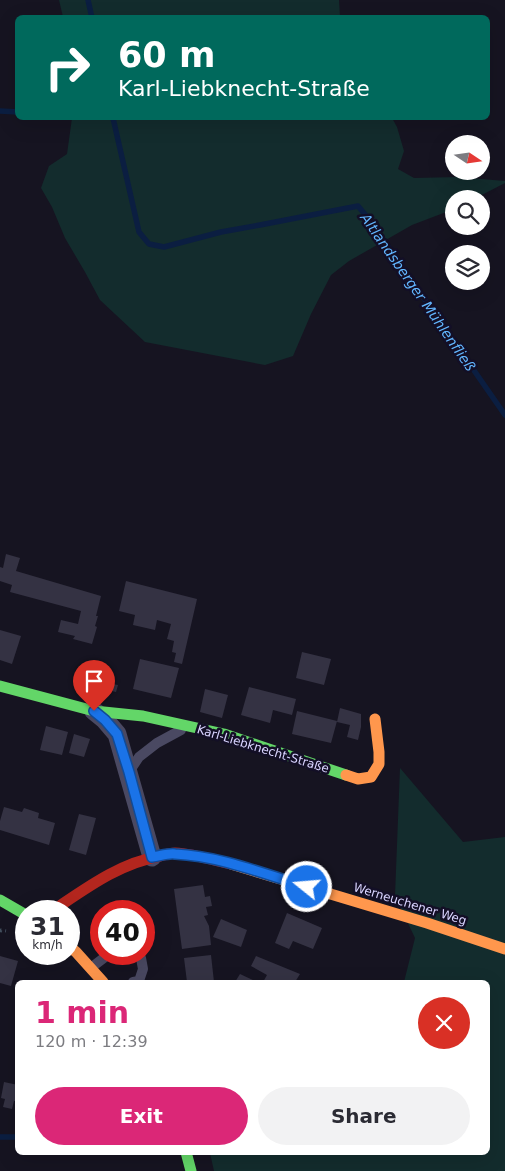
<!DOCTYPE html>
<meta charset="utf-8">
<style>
:root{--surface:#fff;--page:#f2f2f3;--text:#2b2b33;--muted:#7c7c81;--accent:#db2777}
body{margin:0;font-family:"DejaVu Sans",sans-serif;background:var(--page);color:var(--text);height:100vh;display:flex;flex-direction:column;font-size:19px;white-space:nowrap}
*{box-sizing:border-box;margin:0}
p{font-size:16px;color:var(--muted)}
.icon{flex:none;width:28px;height:28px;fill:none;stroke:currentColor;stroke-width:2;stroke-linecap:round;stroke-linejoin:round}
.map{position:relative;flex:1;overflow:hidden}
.panel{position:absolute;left:15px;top:980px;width:475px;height:175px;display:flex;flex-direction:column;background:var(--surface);border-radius:8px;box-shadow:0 5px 20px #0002}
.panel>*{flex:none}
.banner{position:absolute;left:15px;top:15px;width:475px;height:105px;border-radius:8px;box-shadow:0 5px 20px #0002;background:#00695c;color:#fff;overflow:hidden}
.needle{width:32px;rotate:103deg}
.fabs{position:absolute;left:445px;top:135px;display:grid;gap:10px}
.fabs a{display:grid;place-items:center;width:45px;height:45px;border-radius:50%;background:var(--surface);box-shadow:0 5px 20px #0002;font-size:25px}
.speed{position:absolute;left:15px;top:900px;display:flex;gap:10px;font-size:25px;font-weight:700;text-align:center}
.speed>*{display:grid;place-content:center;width:65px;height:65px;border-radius:50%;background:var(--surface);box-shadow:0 5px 20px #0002;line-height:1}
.speed small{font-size:12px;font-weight:400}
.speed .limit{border:8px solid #d22;background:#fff;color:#111}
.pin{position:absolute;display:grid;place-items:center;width:42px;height:42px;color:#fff;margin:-51px -21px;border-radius:50% 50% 50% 0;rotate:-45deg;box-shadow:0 0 5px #0007}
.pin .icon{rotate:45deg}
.me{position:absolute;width:55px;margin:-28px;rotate:287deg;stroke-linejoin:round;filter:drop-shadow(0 0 4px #0008)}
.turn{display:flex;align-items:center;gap:18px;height:105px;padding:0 20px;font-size:22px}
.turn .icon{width:65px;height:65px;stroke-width:2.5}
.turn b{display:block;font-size:35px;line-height:42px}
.round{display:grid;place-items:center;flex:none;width:52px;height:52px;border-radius:26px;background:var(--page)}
.summary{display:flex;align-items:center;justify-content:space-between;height:85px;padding:0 20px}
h1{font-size:30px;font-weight:700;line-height:38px;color:var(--accent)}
.action{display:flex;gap:10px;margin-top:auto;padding:10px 20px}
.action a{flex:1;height:58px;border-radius:30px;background:var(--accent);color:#fff;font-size:20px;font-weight:700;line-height:58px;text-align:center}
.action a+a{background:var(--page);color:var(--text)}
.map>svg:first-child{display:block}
.green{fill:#132c2d}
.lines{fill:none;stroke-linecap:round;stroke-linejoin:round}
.stream{stroke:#0b1e41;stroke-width:5.5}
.building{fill:#343243}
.path{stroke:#44505f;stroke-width:3;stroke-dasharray:2.5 4;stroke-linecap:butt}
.lane{stroke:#4a4962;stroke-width:10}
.street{stroke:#4a4962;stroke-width:19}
.fast{stroke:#63d668;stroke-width:11}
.slow{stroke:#ff974d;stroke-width:11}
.jam{stroke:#b3261e;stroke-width:11}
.route-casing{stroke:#114b97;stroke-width:12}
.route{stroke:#1a73e8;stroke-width:9}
.labels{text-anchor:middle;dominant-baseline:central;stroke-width:5;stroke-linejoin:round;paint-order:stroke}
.street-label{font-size:12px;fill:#d9d4ff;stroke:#130f26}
.water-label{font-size:14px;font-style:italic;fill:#62b6ff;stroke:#130f26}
</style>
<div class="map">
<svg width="505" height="1171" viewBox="0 0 505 1171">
<rect width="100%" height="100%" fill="#161421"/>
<g class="green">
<polygon points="59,0 339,0 340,17 63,17"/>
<polygon points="72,118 392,118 397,127 404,151 398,169 414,178 458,177 505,181 505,183 474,199 454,199 454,209 412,225 349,261 331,275 311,314 293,356 265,365 145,342 100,300 85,272 65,238 52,207 41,188 49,166 67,154"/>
<polygon points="400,768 463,842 505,837 505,1171 214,1171 210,1153 488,1152 488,982 404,982 415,938 395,896"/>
</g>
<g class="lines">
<g class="stream">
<polyline points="88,0 92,18"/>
<polyline points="0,111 18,112"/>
<polyline points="113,118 139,232 149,244 164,247 221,232 260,225 358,206 368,218 505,415"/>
<polyline points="0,1137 18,1137"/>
</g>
</g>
<g class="building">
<polygon points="6,554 20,558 16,571 101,596 96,616 98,616 95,626 97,627 92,644 73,639 75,636 58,632 61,620 78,624 81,611 10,592 12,585 0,581 0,567 3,568"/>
<polygon points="126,581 197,599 182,664 174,662 176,653 172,652 174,641 167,639 171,624 157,620 155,630 133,625 135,615 119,611"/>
<polygon points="0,630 21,636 12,664 0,660"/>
<polygon points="302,652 331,659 324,685 296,678"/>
<polygon points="140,659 179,668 171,698 133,689"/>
<polygon points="86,674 90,675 89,677 108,681 107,683 118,685 116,692 86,685 88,678 86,677"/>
<polygon points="249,687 296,699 292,715 273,710 270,723 241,715"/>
<polygon points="205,689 228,695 222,718 200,712"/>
<polygon points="340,708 361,714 361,727 358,740 347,737 350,725 337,722"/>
<polygon points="297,711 337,721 331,743 292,734"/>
<polygon points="46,726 68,732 62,755 40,750"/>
<polygon points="74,734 90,739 84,757 69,753"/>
<polygon points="4,807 22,812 24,808 39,813 38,818 55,823 49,845 0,830 0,821"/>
<polygon points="79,814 96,818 86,855 69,850"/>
<polygon points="203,885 205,897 210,896 212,906 206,907 208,915 204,916 209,926 211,945 182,949 174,889"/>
<polygon points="287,913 322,928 313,949 293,941 289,949 275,943"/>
<polygon points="221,919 247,930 241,947 213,937"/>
<polygon points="211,955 214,982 187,982 184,958"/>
<polygon points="0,956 18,961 11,986 0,983"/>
<polygon points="256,956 300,974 295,982 263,982 267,975 251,966"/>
<polygon points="240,974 257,982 235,982"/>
<polygon points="4,1082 18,1085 18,1101 14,1101 12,1109 3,1107 5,1099 1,1098"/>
</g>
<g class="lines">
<polyline class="path" points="0,932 1,930 6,931"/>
<g class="lane">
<polyline points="129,772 139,757 157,743 181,730"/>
<polyline points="92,967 109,954"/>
<polyline points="133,982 139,981 143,969 141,958"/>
</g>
<polyline class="street" points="94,711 105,720 117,734 152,857"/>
<g class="fast">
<polyline points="0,686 94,711 143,716 224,734 346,775"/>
<polyline points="0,900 26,915"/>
<polyline points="186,1152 191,1171"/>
</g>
<g class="slow">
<polyline points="346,775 358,779 371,777 379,764 379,752 375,719"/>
<polyline points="231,864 427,923 505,949"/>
<polyline points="69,946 76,952 103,982"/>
</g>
<path class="jam" d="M57 911 61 905C92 884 122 863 160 856 165 855 170 853 175 853 194 854 213 860 231 864"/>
</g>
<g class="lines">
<defs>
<path id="route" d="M94 711 105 720 117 734 129 772 152 857C160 856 168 853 175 854 220 856 264 874 307 887"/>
</defs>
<use href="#route" class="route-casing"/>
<use href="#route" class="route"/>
</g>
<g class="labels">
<g class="street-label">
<text transform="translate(263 749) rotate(17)">Karl-Liebknecht-Straße</text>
<text transform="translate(410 904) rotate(17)">Werneuchener Weg</text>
</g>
<g class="water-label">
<text transform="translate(418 292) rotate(55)">Altlandsberger Mühlenfließ</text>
</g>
</g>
</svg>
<div class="fabs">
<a><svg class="needle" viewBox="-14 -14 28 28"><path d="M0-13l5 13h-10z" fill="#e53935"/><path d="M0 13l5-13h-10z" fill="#7c7c81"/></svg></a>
<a><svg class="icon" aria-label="search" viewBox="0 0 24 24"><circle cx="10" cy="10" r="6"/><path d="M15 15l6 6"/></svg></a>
<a><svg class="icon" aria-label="layers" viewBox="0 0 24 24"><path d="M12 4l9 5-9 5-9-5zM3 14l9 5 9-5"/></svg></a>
</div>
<div class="speed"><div>31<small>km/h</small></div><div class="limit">40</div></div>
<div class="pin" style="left:94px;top:711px;background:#d93025"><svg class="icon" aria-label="arrive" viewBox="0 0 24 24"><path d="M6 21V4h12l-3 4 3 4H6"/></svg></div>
<svg class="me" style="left:307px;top:887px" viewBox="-20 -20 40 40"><circle r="17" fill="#1a73e8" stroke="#fff" stroke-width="3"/><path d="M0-11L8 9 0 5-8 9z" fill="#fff"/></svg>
<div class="banner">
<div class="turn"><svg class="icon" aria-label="right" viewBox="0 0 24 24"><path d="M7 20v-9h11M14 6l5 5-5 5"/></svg><div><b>60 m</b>Karl-Liebknecht-Straße</div></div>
</div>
<section class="panel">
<div class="summary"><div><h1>1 min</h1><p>120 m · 12:39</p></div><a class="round" style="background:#d93025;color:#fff"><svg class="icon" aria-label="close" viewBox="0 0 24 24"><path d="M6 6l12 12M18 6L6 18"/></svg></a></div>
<div class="action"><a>Exit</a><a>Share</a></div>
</section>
</div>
